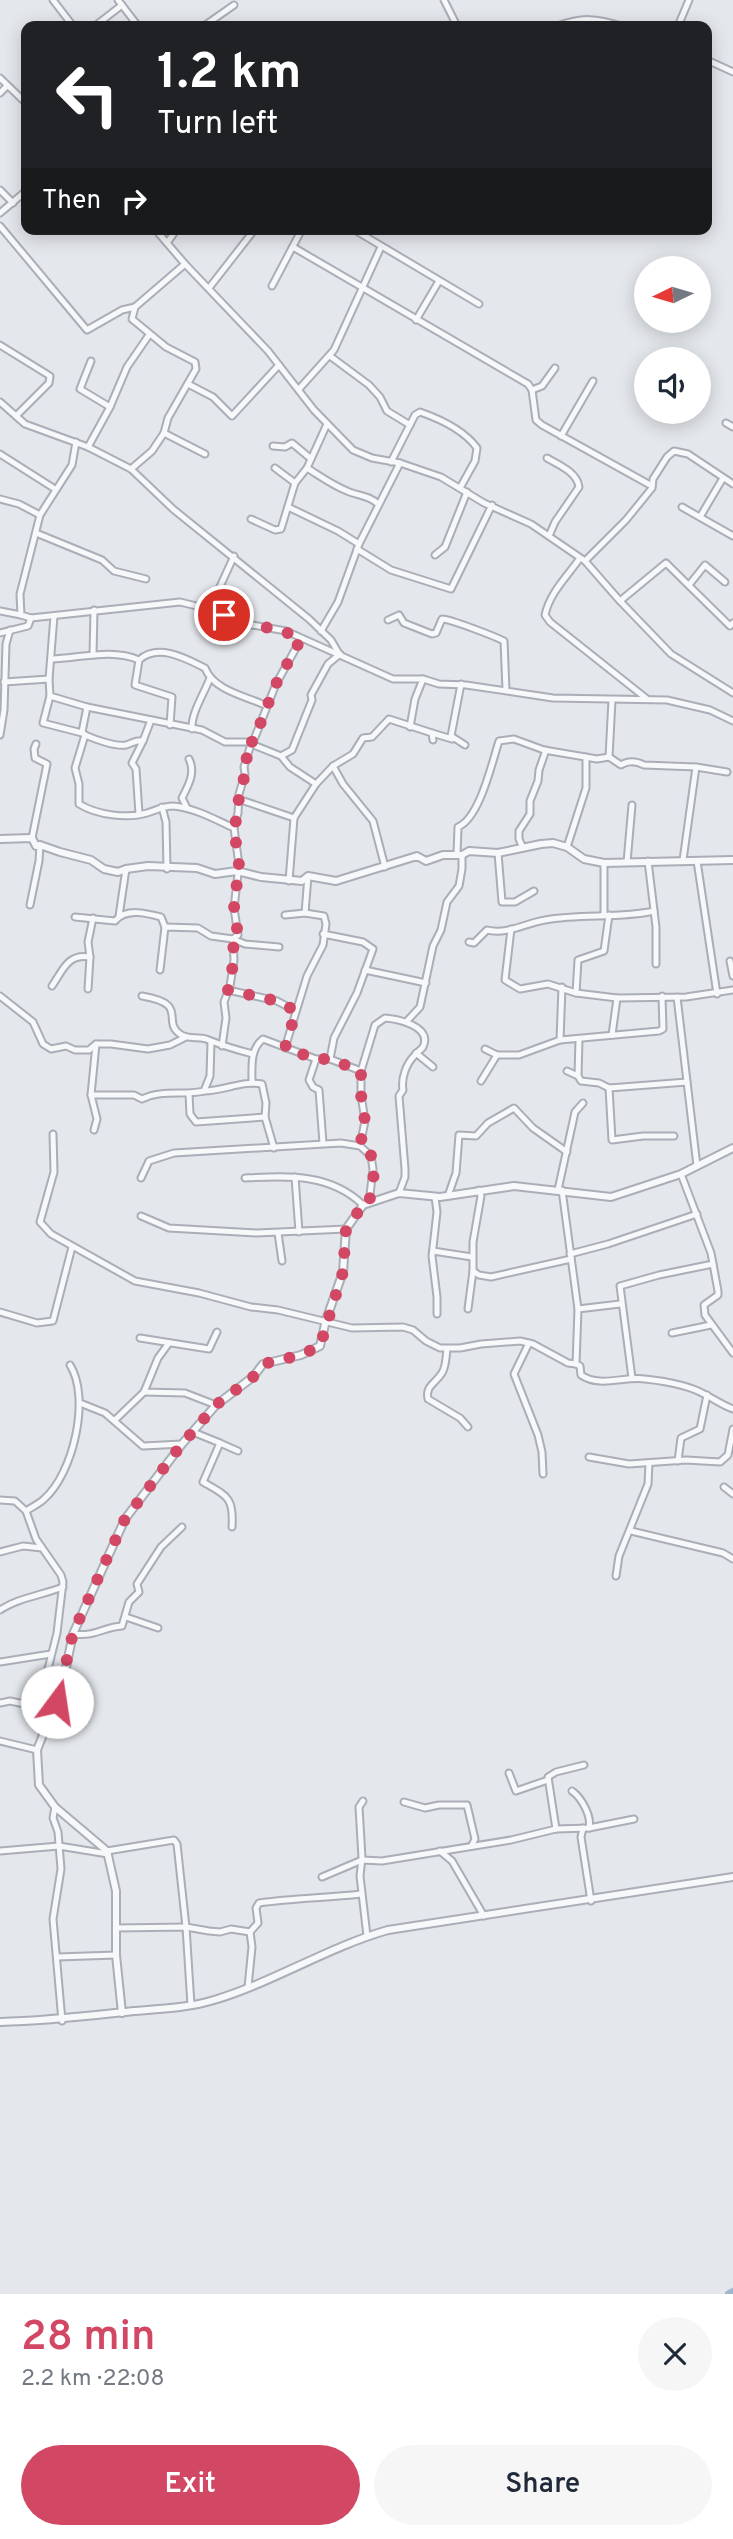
<!DOCTYPE html>
<meta charset="utf-8">
<style>
:root{--surface:#fff;--page:#f6f6f7;--text:#1f2937;--muted:#747a83;--accent:#d24763}
body{margin:0;font-family:Overpass,sans-serif;background:var(--page);color:var(--text);height:100vh;display:flex;flex-direction:column;font-size:26px;white-space:nowrap}
*{box-sizing:border-box;margin:0}
p{font-size:23px;color:var(--muted)}
.icon{flex:none;width:38px;height:38px;fill:none;stroke:currentColor;stroke-width:2;stroke-linecap:round;stroke-linejoin:round}
.map{position:relative;height:2294px;overflow:hidden}
.panel{display:flex;flex-direction:column;background:var(--surface);flex:1}
.panel>*{flex:none}
.top-card{position:absolute;left:21px;top:21px;width:691px;height:214px;border-radius:14px;box-shadow:0 4px 18px #0003;background:#202124;color:#fff;overflow:hidden}
.needle{width:46px;rotate:265deg}
.fabs{position:absolute;left:634px;top:256px;display:grid;gap:14px}
.fabs a{display:grid;place-items:center;width:77px;height:77px;border-radius:50%;background:var(--surface);box-shadow:0 4px 18px #0003;font-size:35px}
.pin{position:absolute;display:grid;place-items:center;width:60px;height:60px;color:#fff;margin:-30px;border:4px solid #fff;border-radius:50%;box-shadow:0 2px 7px #0007}
.me{position:absolute;width:77px;margin:-38px;rotate:14deg;stroke-linejoin:round;filter:drop-shadow(0 0 5px #0008)}
.turn{display:flex;align-items:center;gap:24px;height:147px;padding:0 21px;font-size:32px}
.turn .icon{width:91px;height:91px;stroke-width:2.5}
.turn b{display:block;font-size:49px;line-height:60px}
.then{display:flex;align-items:center;height:66px;padding:0 21px;background:#0003;gap:14px;font-size:26px}
.round{display:grid;place-items:center;flex:none;width:74px;height:74px;border-radius:37px;background:var(--page)}
.head{display:flex;align-items:center;justify-content:space-between;height:119px;padding:0 21px}
h1{font-size:42px;font-weight:600;line-height:52px;color:var(--accent)}
.primary-button{display:flex;gap:14px;margin-top:auto;padding:14px 21px}
.primary-button a{flex:1;height:80px;border-radius:42px;background:var(--accent);color:#fff;font-size:28px;font-weight:600;line-height:80px;text-align:center}
.primary-button a+a{background:var(--page);color:var(--text)}
.map>svg:first-child{display:block}
.lines{fill:none;stroke-linecap:round;stroke-linejoin:round}
.river{stroke:#9eb7cc;stroke-width:8}
.minor-casing{stroke:#a9aeb7;stroke-width:9}
.tertiary-casing{stroke:#a9aeb7;stroke-width:10}
.minor{stroke:#f7f8fa;stroke-width:5}
.tertiary{stroke:#f7f8fa;stroke-width:6}
.route{stroke:#d24763;stroke-width:12;stroke-dasharray:0 21.6}
</style>
<div class="map">
<svg width="733" height="2294" viewBox="0 0 733 2294">
<rect width="100%" height="100%" fill="#e4e7ec"/>
<g class="lines">
<polyline class="river" points="729,2294 733,2292"/>
<defs>
<g id="minor">
<polyline points="53,0 73,26"/>
<polyline points="118,0 138,26"/>
<polyline points="444,0 457,26"/>
<polyline points="95,26 122,5"/>
<polyline points="204,26 234,5"/>
<path d="M558 26C581 17 597 18 621 26"/>
<polyline points="678,26 689,0"/>
<polyline points="707,60 733,72"/>
<polyline points="0,78 26,103"/>
<polyline points="0,93 7,86"/>
<polyline points="0,190 13,203"/>
<polyline points="0,213 26,191"/>
<polyline points="0,226 87,330 122,310 135,307"/>
<polyline points="155,229 185,264 268,351 314,410 353,450 372,458 400,463 441,477 484,503 531,524 585,561 620,601 671,654 733,693"/>
<polyline points="353,229 479,304"/>
<polyline points="167,243 177,229"/>
<polyline points="293,247 528,384 532,390 536,420 542,425 652,486"/>
<polyline points="272,286 302,229"/>
<polyline points="209,288 255,229"/>
<polyline points="416,320 439,281"/>
<polyline points="0,345 50,376 49,383 16,416"/>
<polyline points="330,356 369,385 380,397 387,411 410,425"/>
<polyline points="91,361 80,389 110,407"/>
<polyline points="188,384 213,397 232,416 279,365"/>
<polyline points="299,389 334,350 381,247"/>
<polyline points="532,390 542,386 555,368"/>
<polyline points="0,402 25,424 88,447 131,469 173,509 309,619 331,640 338,652"/>
<polyline points="726,423 733,427"/>
<polyline points="164,433 205,454"/>
<polyline points="561,436 593,381"/>
<polyline points="273,446 285,447 292,443 310,458"/>
<polyline points="88,447 110,407 127,367 149,335"/>
<polyline points="0,454 55,489"/>
<path d="M547 458C559 465 577 472 579 487L555 522 549 536"/>
<path d="M391 462 415 415 420 412C440 419 464 430 477 448L475 461 460 488"/>
<polyline points="275,468 295,483"/>
<path d="M307 468C320 476 332 485 347 491 358 496 369 495 378 504"/>
<polyline points="131,469 152,451 164,433 168,418 196,369 195,362 166,347 132,319 135,307 185,264"/>
<polyline points="0,499 19,504 40,515"/>
<polyline points="288,507 338,531 359,544"/>
<polyline points="682,507 733,536"/>
<polyline points="700,517 723,478"/>
<polyline points="251,519 275,530 281,529 295,483 307,468 327,424"/>
<polyline points="36,533 102,560 114,571 146,579"/>
<polyline points="357,549 391,570 451,589 492,505"/>
<polyline points="435,555 445,547 467,492"/>
<path d="M580 558C567 577 550 592 545 615L550 622 647 699"/>
<polyline points="585,561 626,520 652,488 653,479 667,457 674,451 688,454 733,484"/>
<polyline points="689,585 705,565 725,582"/>
<polyline points="620,601 666,563 730,626 733,623"/>
<polyline points="213,610 218,591 234,556"/>
<polyline points="0,611 21,615"/>
<polyline points="54,616 49,679 50,696 87,707 202,730 225,742 249,742"/>
<polyline points="31,618 21,615 20,594 40,515 72,465 76,442"/>
<path d="M388 620 399 615 404 623 432 634 436 633 442 619C450 619 494 636 504 641L506 690"/>
<polyline points="321,631 338,602 359,544 400,463"/>
<polyline points="0,633 28,626 31,618 180,602 213,610 236,622 286,631 393,679 423,679 439,684 466,685 553,698 667,700 710,710 733,721"/>
<polyline points="93,655 94,610"/>
<path d="M52 659C79 658 113 648 139 660"/>
<polyline points="4,682 49,679"/>
<polyline points="461,684 451,736 465,745"/>
<polyline points="50,696 43,723 82,733"/>
<path d="M87 707 82 732 85 735 75 768 79 784V804C97 815 127 819 147 813 157 810 163 806 173 806 195 808 214 819 234 828"/>
<path d="M170 725 172 697 135 685 139 660C158 643 185 658 205 668 214 691 246 696 267 706"/>
<polyline points="410,727 415,699 423,679"/>
<path d="M192 729C191 713 204 694 210 678"/>
<polyline points="432,733 452,739"/>
<polyline points="0,735 4,710 6,644 10,630"/>
<path d="M85 735C94 739 116 747 126 745 133 743 135 740 143 741L151 720"/>
<polyline points="251,744 281,756"/>
<polyline points="609,757 612,700"/>
<polyline points="333,766 343,784 373,821 385,867"/>
<polyline points="316,784 290,767 281,756 292,750 312,700 311,695 328,664 340,654"/>
<polyline points="238,799 294,818"/>
<polyline points="162,807 166,822 167,869"/>
<path d="M187 808 182 798C188 786 196 773 189 759"/>
<polyline points="139,814 136,769 132,763 143,741"/>
<polyline points="32,838 47,764 35,758 34,749 36,744"/>
<polyline points="567,847 586,788 586,757"/>
<polyline points="523,848 519,839 519,831 530,814 530,801 538,781 539,770 546,750"/>
<polyline points="498,853 502,902 515,902 534,891"/>
<path d="M457 854 458 827C480 818 492 762 499 741L514 739 544 750 597 759 609 757 621 765C629 760 636 761 644 765L696 767 727 772"/>
<polyline points="683,860 696,767"/>
<polyline points="648,861 656,927 656,964"/>
<polyline points="697,861 717,994"/>
<polyline points="627,862 632,805"/>
<polyline points="604,863 604,915"/>
<polyline points="289,881 294,818 316,784 333,766 353,754 363,738 372,737 389,719 432,733 433,740"/>
<polyline points="30,905 39,861 40,845"/>
<polyline points="305,913 308,876"/>
<polyline points="119,916 126,869"/>
<path d="M75 917 115 921C126 908 146 913 161 917L165 927"/>
<polyline points="511,929 505,980 520,989 548,984 576,993 617,998 686,997 733,990"/>
<polyline points="323,934 363,942 373,949 357,993 334,1038 330,1059"/>
<path d="M469 942 474 943 487 930C507 935 526 923 545 920 581 913 618 919 654 911"/>
<polyline points="730,961 733,976"/>
<polyline points="160,970 165,927 198,928 211,936 233,939 245,944 279,947"/>
<polyline points="365,970 426,983"/>
<path d="M52 986C63 970 68 953 90 957"/>
<polyline points="88,989 90,957 88,942 93,918"/>
<polyline points="228,990 277,1001 296,1011"/>
<polyline points="576,993 578,960 604,951 609,915"/>
<polyline points="0,996 33,1022 43,1044 51,1049 66,1046 75,1050 89,1050 96,1044 111,1044 148,1049 170,1045 186,1037"/>
<path d="M142 996C190 1004 161 1021 180 1034 188 1040 197 1036 206 1039 221 1045 237 1050 253 1054"/>
<polyline points="677,997 697,1166"/>
<polyline points="407,1021 420,1007 433,946 441,930 447,902 459,886 462,869 462,855"/>
<polyline points="612,1035 617,998"/>
<polyline points="579,1039 578,1076 581,1081 599,1083 609,1088 687,1082"/>
<polyline points="560,1040 562,987"/>
<polyline points="222,1046 226,1018 224,1002 230,986 234,960 233,939 238,935 234,908 239,865 234,828 238,813 239,794 245,774 244,767 251,744 249,742 253,742 276,684 301,639"/>
<polyline points="285,1048 307,976 323,945 326,924 324,916 305,913 285,915"/>
<polyline points="485,1049 497,1055 519,1055 560,1040 659,1031 663,1029 662,996"/>
<polyline points="416,1053 433,1067"/>
<polyline points="316,1059 309,1080 313,1087 319,1090 323,1143"/>
<polyline points="567,1071 578,1076"/>
<polyline points="481,1081 497,1055"/>
<path d="M252 1082C252 1067 250 1049 263 1039L316 1059H330L361 1071"/>
<polyline points="609,1088 612,1140 643,1136 674,1136"/>
<path d="M204 1091C224 1091 243 1080 262 1084L266 1103 265 1117 274 1148"/>
<polyline points="189,1094 190,1114 196,1122 265,1117"/>
<path d="M91 1095H134L142 1099C162 1089 184 1096 204 1091L210 1076 211 1042"/>
<polyline points="94,1130 97,1119 91,1095 96,1044"/>
<polyline points="53,1134 54,1172 40,1222 51,1234 135,1281 199,1293 251,1307 278,1310 352,1328 403,1327 413,1330 426,1341 440,1348 460,1348 481,1344 520,1341 533,1344 568,1363 576,1364"/>
<path d="M360 1146 365 1121 361 1095V1071L375 1025 385 1018C397 1019 433 1026 423 1047 421 1050 417 1052 415 1055 406 1064 401 1078 403 1090L399 1096 405 1169V1177L399 1193"/>
<polyline points="681,1174 711,1253 718,1291 718,1295 704,1305 705,1315 733,1353"/>
<polyline points="295,1177 299,1232"/>
<polyline points="141,1178 149,1161 174,1153 341,1143 360,1146 371,1156 373,1169 369,1203"/>
<path d="M245 1178C288 1176 330 1173 363 1205"/>
<polyline points="558,1190 575,1112 583,1103"/>
<path d="M562 1190 578 1309 576 1364 580 1366 581 1375C600 1388 624 1376 645 1379 664 1381 688 1385 704 1394 714 1399 722 1405 733 1409"/>
<polyline points="448,1196 456,1173 459,1135 476,1136 488,1123 514,1108 533,1128 567,1152"/>
<polyline points="435,1197 437,1212 432,1256 437,1297 437,1314"/>
<polyline points="141,1216 169,1228 257,1233 346,1229"/>
<polyline points="278,1233 282,1261"/>
<polyline points="433,1251 472,1257"/>
<polyline points="570,1254 608,1244 697,1214"/>
<polyline points="473,1271 479,1275 491,1277 571,1259"/>
<polyline points="468,1309 473,1271 473,1242 481,1196 479,1190"/>
<polyline points="578,1309 620,1304"/>
<polyline points="0,1312 37,1323 53,1321 72,1247"/>
<polyline points="672,1333 711,1325"/>
<polyline points="140,1338 209,1349 217,1332"/>
<polyline points="169,1343 158,1358 144,1392 185,1393 216,1405"/>
<polyline points="529,1343 514,1374 538,1435 542,1452 543,1474"/>
<path d="M447 1349C446 1357 446 1367 442 1373 435 1384 425 1386 428 1399L460 1418 468 1427"/>
<polyline points="632,1378 620,1286 659,1275 713,1264"/>
<polyline points="80,1403 105,1413 143,1446 182,1444"/>
<polyline points="115,1420 144,1392"/>
<path d="M193 1432 220 1443 203 1482C227 1496 234 1497 232 1527"/>
<polyline points="220,1443 238,1451"/>
<polyline points="589,1457 629,1464 686,1460 720,1462 728,1455 733,1429"/>
<polyline points="678,1461 681,1438 700,1429 707,1395"/>
<polyline points="724,1487 733,1494"/>
<polyline points="0,1500 15,1501 26,1511"/>
<polyline points="631,1531 723,1553 733,1559"/>
<polyline points="0,1552 23,1546 42,1548"/>
<polyline points="616,1576 619,1556 648,1484 649,1463"/>
<path d="M0 1610C18 1598 42 1595 63 1587"/>
<polyline points="126,1617 158,1628"/>
<path d="M73 1634C96 1637 103 1627 122 1626L129 1602 139 1592 137 1584 161 1547 182 1527"/>
<polyline points="0,1662 51,1654"/>
<polyline points="0,1703 10,1701 44,1708"/>
<path d="M42 1732 47 1673 57 1633 63 1582 61 1575 36 1539 26 1511C32 1507 39 1504 44 1499 73 1474 91 1398 70 1365"/>
<polyline points="0,1741 37,1750"/>
<polyline points="509,1773 516,1791 548,1780"/>
<path d="M572 1791C582 1798 592 1817 589 1828"/>
<polyline points="363,1801 359,1807 362,1858 360,1876 367,1936"/>
<polyline points="404,1802 425,1808 439,1805 467,1805 475,1839 472,1845"/>
<polyline points="55,1807 53,1818 58,1832 61,1869 53,1919 62,2021"/>
<polyline points="583,1828 581,1837 591,1901"/>
<polyline points="556,1829 548,1777 556,1772 584,1765"/>
<polyline points="0,1851 59,1846 108,1854"/>
<polyline points="107,1851 174,1840 177,1844 186,1927 191,2005"/>
<polyline points="440,1851 452,1861 484,1916"/>
<polyline points="322,1877 362,1860 382,1861 511,1840 556,1829 589,1828 634,1819"/>
<polyline points="116,1928 186,1927 209,1931 220,1932 231,1929 250,1932 252,1947 248,1987"/>
<path d="M250 1932 258 1923 256 1908 259 1903C293 1898 326 1898 361 1894"/>
<polyline points="57,1957 116,1955"/>
</g>
<g id="tertiary">
<polyline points="0,839 32,838 36,846 40,845 60,852 91,860 104,869 118,872 126,869 148,866 197,868 215,874 237,871 261,877 302,881 308,876 336,881 417,856 426,861 443,855 462,855 469,851 498,853 541,844 553,843 567,847 584,859 604,863 733,860"/>
<polyline points="122,2013 116,1955 116,1891 107,1851 55,1807 39,1785 37,1750 62,1687 73,1634 125,1519 182,1444 216,1405 253,1377 263,1364 301,1355 320,1346 326,1320 343,1272 346,1229 363,1205 399,1193 440,1197 514,1186 611,1197 681,1174 733,1148"/>
<path d="M0 2022C47 2021 88 2016 134 2011 160 2009 188 2008 214 2000 274 1982 328 1947 388 1930L733 1877"/>
</g>
</defs>
<use href="#minor" class="minor-casing"/>
<use href="#tertiary" class="tertiary-casing"/>
<use href="#minor" class="minor"/>
<use href="#tertiary" class="tertiary"/>
</g>
<g class="lines">
<path class="route" d="M57 1702 73 1633 125 1519 182 1444 216 1405 253 1377 263 1364 301 1355 320 1346 343 1272 346 1229 363 1205 369 1203C371 1191 376 1171 373 1160 371 1153 365 1150 360 1146L365 1121 361 1095V1071L330 1059H316L285 1048 296 1011 277 1001 228 990 234 960 233 939 238 935 234 908 239 865 234 828 238 813 239 794 245 775 244 767 251 744 249 741 253 742 276 684 301 639C276 625 249 628 224 615"/>
</g>
</svg>
<div class="fabs">
<a><svg class="needle" viewBox="-14 -14 28 28"><path d="M0-13l5 13h-10z" fill="#e53935"/><path d="M0 13l5-13h-10z" fill="#747a83"/></svg></a>
<a><svg class="icon" aria-label="sound" viewBox="0 0 24 24"><path d="M4 9h4l5-4v14l-5-4H4zM17 9q2 3 0 6"/></svg></a>
</div>
<div class="pin" style="left:224px;top:615px;background:#d93025"><svg class="icon" aria-label="arrive" viewBox="0 0 24 24"><path d="M6 21V4h12l-3 4 3 4H6"/></svg></div>
<svg class="me" style="left:57px;top:1702px" viewBox="-20 -20 40 40"><circle r="19" fill="#fff"/><path d="M0-13L10 11 0 6-10 11z" fill="#d24763"/></svg>
<div class="top-card">
<div class="turn"><svg class="icon" aria-label="left" viewBox="0 0 24 24"><path d="M17 20v-9H6M10 6l-5 5 5 5"/></svg><div><b>1.2 km</b>Turn left</div></div>
<div class="then">Then<svg class="icon" aria-label="right" viewBox="0 0 24 24"><path d="M7 20v-9h11M14 6l5 5-5 5"/></svg></div>
</div>
</div>
<section class="panel">
<div class="head"><div><h1>28 min</h1><p>2.2 km · 22:08</p></div><a class="round"><svg class="icon" aria-label="close" viewBox="0 0 24 24"><path d="M6 6l12 12M18 6L6 18"/></svg></a></div>
<div class="primary-button"><a>Exit</a><a>Share</a></div>
</section>
